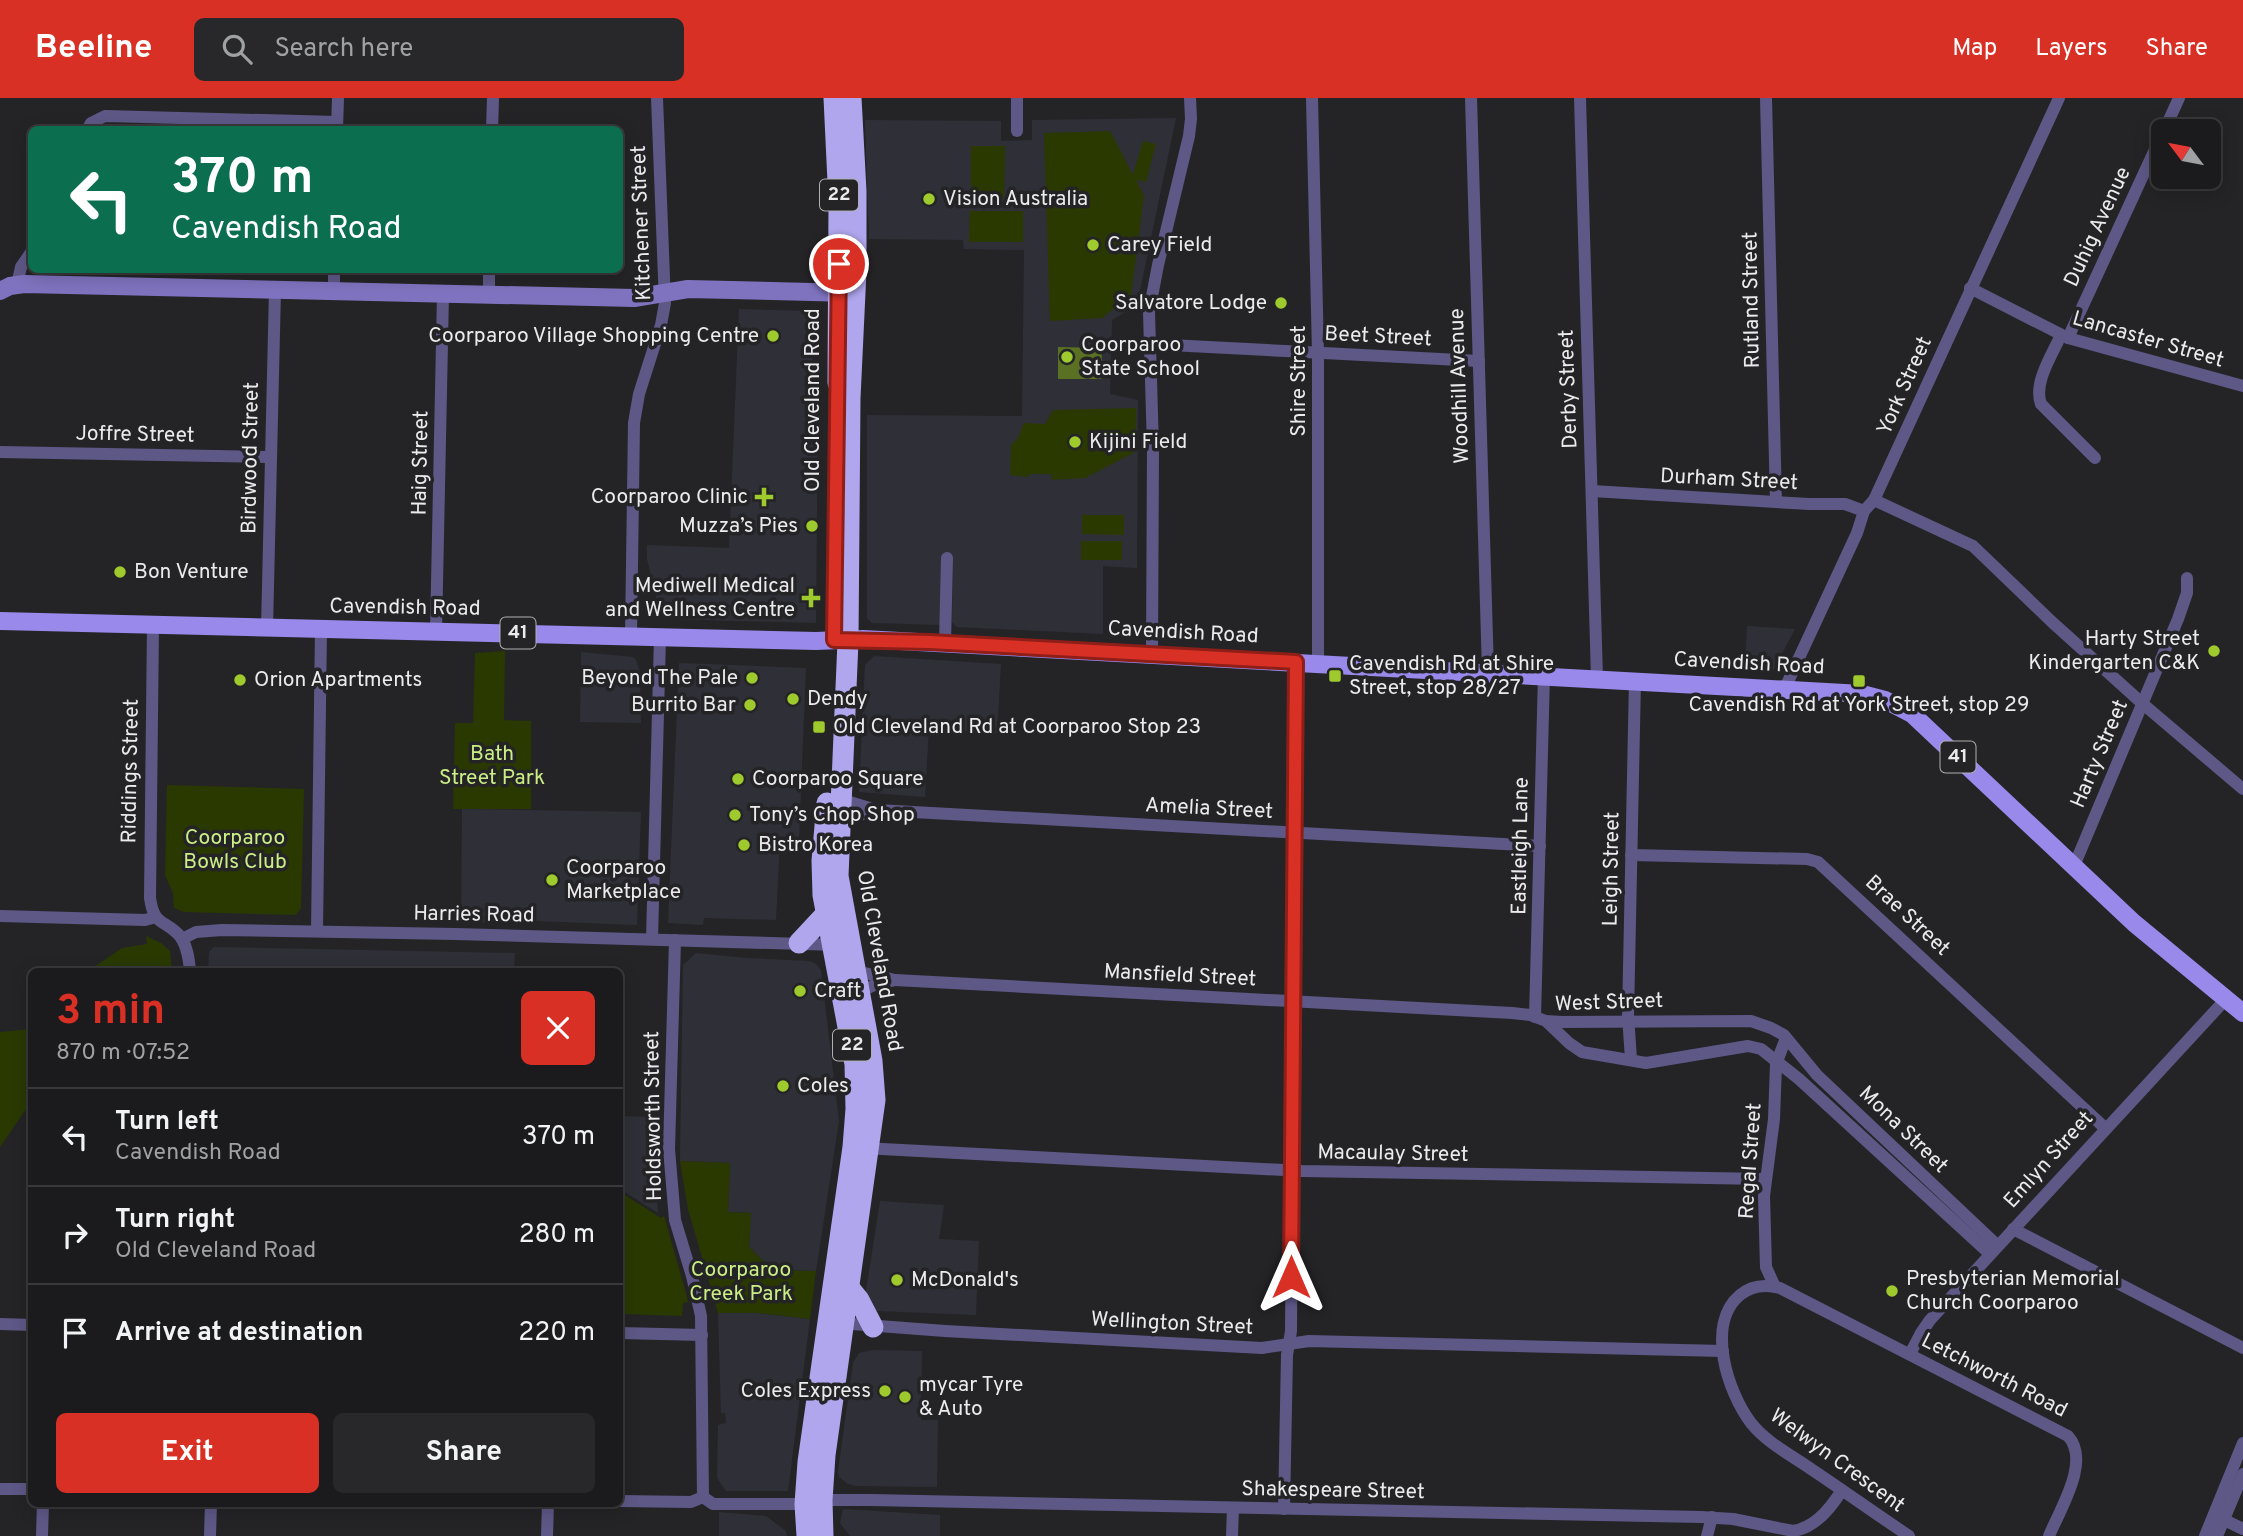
<!DOCTYPE html>
<meta charset="utf-8">
<style>
:root{--surface:#1b1b1d;--page:#28282a;--text:#f1f3f6;--muted:#a0a1a4;--line:#39393b;--accent:#d93025}
body{margin:0;font-family:Overpass,sans-serif;background:var(--page);color:var(--text);height:100vh;display:flex;flex-direction:column;font-size:26px;white-space:nowrap}
*{box-sizing:border-box;margin:0}
p{font-size:23px;color:var(--muted)}
.icon{flex:none;width:38px;height:38px;fill:none;stroke:currentColor;stroke-width:2;stroke-linecap:round;stroke-linejoin:round}
.map{position:relative;flex:1;overflow:hidden}
.side{position:absolute;left:28px;top:870px;width:595px;height:539px;display:flex;flex-direction:column;background:var(--surface);border-radius:10px;box-shadow:0 4px 18px #0003,0 0 0 2px var(--line)}
.side>*{flex:none}
.banner{position:absolute;left:28px;top:28px;width:595px;height:147px;border-radius:10px;box-shadow:0 4px 18px #0003,0 0 0 2px var(--line);background:#0b6e4f;color:#fff;overflow:hidden}
.needle{width:46px;rotate:302deg}
.tools{position:absolute;left:2151px;top:21px;display:grid;gap:14px}
.tools a{display:grid;place-items:center;width:70px;height:70px;border-radius:10px;background:var(--surface);box-shadow:0 4px 18px #0003,0 0 0 2px var(--line);font-size:35px}
.pin{position:absolute;display:grid;place-items:center;width:60px;height:60px;color:#fff;margin:-30px;border:4px solid #fff;border-radius:50%;box-shadow:0 2px 7px #0007}
.me{position:absolute;width:77px;margin:-38px;rotate:0deg;stroke-linejoin:round;filter:drop-shadow(0 0 5px #0008)}
.turn{display:flex;align-items:center;gap:24px;height:147px;padding:0 28px;font-size:32px}
.turn .icon{width:91px;height:91px;stroke-width:2.5}
.turn b{display:block;font-size:49px;line-height:60px}
.round{display:grid;place-items:center;flex:none;width:74px;height:74px;border-radius:10px;background:var(--page)}
.headline{display:flex;align-items:center;justify-content:space-between;height:119px;padding:0 28px}
h1{font-size:42px;font-weight:700;line-height:52px;color:var(--accent)}
.button{display:flex;gap:14px;margin-top:auto;padding:14px 28px}
.button a{flex:1;height:80px;border-radius:10px;background:var(--accent);color:#fff;font-size:28px;font-weight:700;line-height:80px;text-align:center}
.button a+a{background:var(--page);color:var(--text)}
ul{padding:0;list-style:none}
li{display:flex;align-items:center;gap:21px;height:98px;padding:0 28px;border-top:2px solid var(--line)}
li div{flex:1}
li b{display:block;font-size:26px}
li em{font-style:normal}
header{display:flex;align-items:center;gap:42px;box-sizing:border-box;height:98px;padding:0 35px;background:var(--accent);color:#fff}
header strong{font-size:33px}
nav{display:flex;gap:38px;margin-inline-start:auto;font-size:24px}
.search{width:490px;height:63px;background:var(--page);display:flex;align-items:center;gap:18px;box-sizing:border-box;padding:0 24px;border-radius:10px;color:var(--muted);font-size:26px}
.map>svg:first-child{display:block}
.built{fill:#2f2f37}
.green{fill:#2a3900}
.water{fill:#5a7123}
.lines{fill:none;stroke-linecap:round;stroke-linejoin:round}
.street{stroke:#5e5887;stroke-width:12}
.secondary{stroke:#7f73bf;stroke-width:18}
.primary{stroke:#9889eb;stroke-width:18}
.highway{stroke:#afa6ed;stroke-width:21}
.route-casing{stroke:#8d1f18;stroke-width:18}
.route{stroke:#d93025;stroke-width:12}
.poi-dot{fill:#9fca2d;stroke:#242427;stroke-width:2.5}
.labels{text-anchor:middle;dominant-baseline:central;stroke-width:7;stroke-linejoin:round;paint-order:stroke}
.shield{fill:#242427;stroke:#afafb2;stroke-width:2}
.shield-label{font-size:19px;font-weight:bold;fill:#ebebed}
.poi-label{font-size:21px;fill:#ebebed;stroke:#242427;text-anchor:start}
.street-label{font-size:21px;fill:#ebebed;stroke:#242427}
.park-label{font-size:21px;fill:#cbee85;stroke:#242427}
</style>
<header>
<strong>Beeline</strong>
<div class="search"><svg class="icon" aria-label="search" viewBox="0 0 24 24"><circle cx="10" cy="10" r="6"/><path d="M15 15l6 6"/></svg>Search here</div>
<nav><a>Map</a><a>Layers</a><a>Share</a></nav>
</header>
<div class="map">
<svg width="2243" height="1438" viewBox="0 0 2243 1438">
<rect width="100%" height="100%" fill="#242427"/>
<g class="built">
<polygon points="1176,20 1137,207 1112,222 1110,296 1138,302 1137,470 1103,468 1103,536 957,529 952,524 953,461 940,527 872,525 867,520 867,317 1022,318 1024,152 964,151 963,142 869,141 865,22 1001,23 1001,43 1032,42 1032,22"/>
<polygon points="739,211 812,213 813,294 818,295 816,525 664,521 660,516 647,461 647,447 729,450"/>
<polygon points="1747,528 1795,531 1773,573 1745,571"/>
<polygon points="581,554 633,559 636,562 640,574 641,625 580,624"/>
<polygon points="874,558 1001,566 997,635 929,630 925,699 859,694 865,567"/>
<polygon points="679,565 806,570 799,741 780,741 776,822 704,820 703,827 668,825"/>
<polygon points="462,711 641,714 637,827 536,823 461,825"/>
<polygon points="214,849 515,855 514,873 208,873 209,854"/>
<polygon points="696,855 746,860 810,863 816,866 821,872 839,1023 816,1173 773,1172 749,1149 750,1115 728,1114 730,1065 680,1063 683,867"/>
<polygon points="620,1018 651,1019 658,1115 620,1091"/>
<polygon points="880,1103 944,1107 939,1141 979,1143 976,1217 877,1213 870,1211 865,1199"/>
<polygon points="718,1215 758,1215 810,1221 788,1393 726,1393 717,1380 718,1327 726,1325 725,1315 721,1315"/>
<polygon points="872,1252 922,1253 921,1322 938,1322 937,1389 855,1388 848,1386 839,1379 838,1373 853,1265 859,1255"/>
<polygon points="843,1411 940,1417 940,1438 850,1438 840,1425"/>
<polygon points="719,1414 766,1418 786,1433 787,1438 719,1438"/>
</g>
<g class="green">
<polygon points="1110,33 1133,77 1143,43 1156,46 1146,84 1136,82 1144,98 1131,197 1102,220 1050,223 1044,35"/>
<polygon points="971,48 1005,48 1004,100 971,100"/>
<polygon points="970,113 1023,113 1023,144 969,144"/>
<polygon points="1136,310 1135,354 1085,380 1052,382 1051,376 1030,376 1029,379 1010,377 1011,347 1018,340 1024,325 1045,326 1053,312"/>
<polygon points="1082,417 1124,417 1124,437 1082,436"/>
<rect x="1081" y="443" width="41" height="19"/>
<polygon points="505,553 504,622 531,623 531,711 453,711 455,625 473,625 475,555"/>
<polygon points="167,687 304,691 301,810 296,817 184,814 174,810 173,795 165,777"/>
<polygon points="146,838 161,845 170,853 172,873 88,873 122,850 147,846"/>
<polygon points="31,931 31,1004 0,1049 0,934"/>
<polygon points="680,1063 730,1065 728,1114 751,1115 749,1149 773,1172 816,1173 810,1221 758,1215 718,1215 688,1111"/>
<polygon points="620,1094 661,1120 664,1118 687,1199 688,1204 683,1205 682,1218 620,1216"/>
</g>
<polygon class="water" points="1058,249 1102,250 1101,281 1058,281"/>
<g class="lines">
<g class="street">
<polyline points="1017,0 1017,33"/>
<polyline points="1312,0 1318,255 1318,565"/>
<polyline points="1471,0 1488,574"/>
<polyline points="1580,0 1597,580"/>
<polyline points="1766,0 1776,404"/>
<polyline points="337,31 338,0"/>
<polyline points="87,32 91,25 105,18 337,24"/>
<polyline points="492,32 493,0"/>
<polyline points="2164,33 2179,0"/>
<polyline points="17,187 21,169 32,153"/>
<polyline points="1970,190 2068,240 2243,288"/>
<polyline points="334,194 334,172"/>
<polyline points="489,197 489,172"/>
<path d="M2061 237C2052 257 2033 285 2041 306L2095 360"/>
<polyline points="2068,240 2163,34"/>
<polyline points="1150,246 1479,263"/>
<polyline points="0,354 269,359"/>
<polyline points="1592,393 1809,406 1845,406 1864,413"/>
<polyline points="1874,402 1973,448 2052,524 2143,606 2243,691"/>
<path d="M153 527 150 800C154 827 162 821 177 835 187 844 189 861 190 873"/>
<polyline points="267,530 275,192"/>
<polyline points="436,534 443,196"/>
<polyline points="631,538 634,325 639,296 661,227 665,205 657,0"/>
<polyline points="945,545 947,460"/>
<polyline points="1152,557 1153,350 1149,214 1158,167 1189,38 1191,21 1190,0"/>
<polyline points="1785,590 1857,435 1864,413 1874,402 2059,0"/>
<polyline points="840,701 876,712"/>
<polyline points="839,723 877,712 1540,748"/>
<polyline points="1631,757 1807,761 1818,764 2105,1030"/>
<polyline points="2074,768 2178,521 2187,495 2187,480"/>
<polyline points="0,818 145,822 156,819"/>
<polyline points="317,833 321,531"/>
<polyline points="182,841 196,834 222,832 455,836 838,847"/>
<polyline points="652,841 660,539"/>
<polyline points="675,842 669,1051 675,1122 692,1178 701,1218 703,1399"/>
<polyline points="856,873 895,882 1512,915 1530,917 1546,923 1562,924 1751,923 1771,930 1784,937 1817,977 1997,1147"/>
<polyline points="860,894 872,888 895,882"/>
<polyline points="1535,919 1544,577"/>
<polyline points="1546,923 1569,945 1582,954 1646,965 1748,948 1761,951 1799,981 1990,1156"/>
<polyline points="1631,961 1628,918 1635,582"/>
<polyline points="863,1050 1302,1073 1765,1081"/>
<polyline points="2013,1131 2243,1250"/>
<polyline points="1775,1189 1766,1169 1764,1098 1774,1021 1776,966 1786,940"/>
<polyline points="839,1225 945,1233 1262,1250 1309,1243 1723,1253"/>
<polyline points="0,1226 32,1227"/>
<polyline points="620,1235 702,1237"/>
<polyline points="1910,1256 1921,1235 1930,1222 2226,901"/>
<polyline points="0,1391 32,1391"/>
<path d="M703 1399 713 1406H805L822 1402H871L1701 1419 1733 1421 1793 1433C1815 1430 1831 1410 1842 1392"/>
<polyline points="620,1403 691,1404 703,1399"/>
<polyline points="1284,1411 1287,1257 1291,1233 1296,564"/>
<polyline points="2218,1419 2243,1431"/>
<polyline points="42,1438 43,1405"/>
<polyline points="210,1438 211,1405"/>
<polyline points="547,1438 548,1405"/>
<polyline points="1232,1438 1233,1410"/>
<polyline points="1707,1438 1712,1419"/>
<path d="M1909 1438C1876 1416 1844 1393 1811 1371 1791 1357 1767 1345 1751 1325 1728 1295 1705 1226 1740 1197 1752 1187 1765 1186 1780 1190L2068 1338C2091 1363 2060 1411 2049 1438"/>
<polyline points="2205,1438 2243,1345"/>
<polyline points="2217,1438 2243,1376"/>
</g>
<polyline class="secondary" points="0,193 10,188 24,186 634,200 688,191 851,195"/>
<polyline class="primary" points="0,523 816,543 863,541 1862,596 1885,602 1912,616 2134,825 2243,915"/>
<g class="highway">
<polyline points="834,0 839,105 838,285"/>
<polyline points="799,845 826,816"/>
<polyline points="850,1191 859,1202 873,1229"/>
<polyline points="807,1438 805,1406 808,1364 853,1049 856,1011 855,966 823,797 822,763 827,705"/>
<polyline points="823,1438 822,1402 825,1357 875,1002 872,963 838,778 848,543 850,300 856,173 856,93 851,0"/>
</g>
</g>
<g class="lines">
<defs>
<polyline id="route" points="839,166 834,542 929,544 1296,564 1291,1179"/>
</defs>
<use href="#route" class="route-casing"/>
<use href="#route" class="route"/>
</g>
<g class="poi-dot">
<circle cx="929" cy="101" r="7"/>
<circle cx="1093" cy="147" r="7"/>
<circle cx="1281" cy="205" r="7"/>
<circle cx="773" cy="238" r="7"/>
<circle cx="1067" cy="259" r="7"/>
<circle cx="1075" cy="344" r="7"/>
<path d="M760.5 388.5h7v7h7v7h-7v7h-7v-7h-7v-7h7z"/>
<circle cx="812" cy="428" r="7"/>
<circle cx="120" cy="474" r="7"/>
<path d="M807.5 489.5h7v7h7v7h-7v7h-7v-7h-7v-7h7z"/>
<circle cx="2214" cy="553" r="7"/>
<rect x="1328" y="571" width="14" height="14" rx="3.5"/>
<circle cx="752" cy="580" r="7"/>
<circle cx="240" cy="582" r="7"/>
<rect x="1852" y="576" width="14" height="14" rx="3.5"/>
<circle cx="793" cy="601" r="7"/>
<circle cx="750" cy="607" r="7"/>
<rect x="812" y="622" width="14" height="14" rx="3.5"/>
<circle cx="738" cy="681" r="7"/>
<circle cx="735" cy="717" r="7"/>
<circle cx="744" cy="747" r="7"/>
<circle cx="552" cy="782" r="7"/>
<circle cx="800" cy="893" r="7"/>
<circle cx="783" cy="988" r="7"/>
<circle cx="897" cy="1182" r="7"/>
<circle cx="1892" cy="1193" r="7"/>
<circle cx="885" cy="1293" r="7"/>
<circle cx="905" cy="1299" r="7"/>
</g>
<g class="labels">
<g class="shield">
<rect x="820" y="81.5" width="38" height="31" rx="5"/>
<rect x="500.5" y="519.5" width="35" height="31" rx="5"/>
<rect x="1940.5" y="643.5" width="35" height="31" rx="5"/>
<rect x="833" y="931.5" width="38" height="31" rx="5"/>
</g>
<g class="shield-label">
<text x="839" y="97">22</text>
<text x="518" y="535">41</text>
<text x="1958" y="659">41</text>
<text x="852" y="947">22</text>
</g>
<g class="poi-label">
<text x="943" y="101">Vision Australia</text>
<text x="1107" y="147">Carey Field</text>
<text x="1267" y="205" text-anchor="end">Salvatore Lodge</text>
<text x="759" y="238" text-anchor="end">Coorparoo Village Shopping Centre</text>
<text x="1081" y="247">Coorparoo<tspan x="1081" dy="24">State School</tspan></text>
<text x="1089" y="344">Kijini Field</text>
<text x="748" y="399" text-anchor="end">Coorparoo Clinic</text>
<text x="798" y="428" text-anchor="end">Muzza’s Pies</text>
<text x="134" y="474">Bon Venture</text>
<text x="795" y="488" text-anchor="end">Mediwell Medical<tspan x="795" dy="24">and Wellness Centre</tspan></text>
<text x="2200" y="541" text-anchor="end">Harty Street<tspan x="2200" dy="24">Kindergarten C&amp;K</tspan></text>
<text x="1349" y="566">Cavendish Rd at Shire<tspan x="1349" dy="24">Street, stop 28/27</tspan></text>
<text x="738" y="580" text-anchor="end">Beyond The Pale</text>
<text x="254" y="582">Orion Apartments</text>
<text x="807" y="601">Dendy</text>
<text x="736" y="607" text-anchor="end">Burrito Bar</text>
<text x="1859" y="607" text-anchor="middle">Cavendish Rd at York Street, stop 29</text>
<text x="833" y="629">Old Cleveland Rd at Coorparoo Stop 23</text>
<text x="752" y="681">Coorparoo Square</text>
<text x="749" y="717">Tony’s Chop Shop</text>
<text x="758" y="747">Bistro Korea</text>
<text x="566" y="770">Coorparoo<tspan x="566" dy="24">Marketplace</tspan></text>
<text x="814" y="893">Craft</text>
<text x="797" y="988">Coles</text>
<text x="1906" y="1181">Presbyterian Memorial<tspan x="1906" dy="24">Church Coorparoo</tspan></text>
<text x="911" y="1182">McDonald's</text>
<text x="919" y="1287">mycar Tyre<tspan x="919" dy="24">&amp; Auto</tspan></text>
<text x="871" y="1293" text-anchor="end">Coles Express</text>
</g>
<g class="street-label">
<text transform="translate(642 125) rotate(-92)">Kitchener Street</text>
<text transform="translate(2098 129) rotate(-65)">Duhig Avenue</text>
<text transform="translate(1752 202) rotate(-91)">Rutland Street</text>
<text transform="translate(1378 239) rotate(3)">Beet Street</text>
<text transform="translate(2148 242) rotate(16)">Lancaster Street</text>
<text transform="translate(1299 283) rotate(-90)">Shire Street</text>
<text transform="translate(1460 288) rotate(-92)">Woodhill Avenue</text>
<text transform="translate(1905 288) rotate(-66)">York Street</text>
<text transform="translate(1569 291) rotate(-92)">Derby Street</text>
<text transform="translate(813 302) rotate(-90)">Old Cleveland Road</text>
<text transform="translate(135 337) rotate(1)">Joffre Street</text>
<text transform="translate(251 360) rotate(-89)">Birdwood Street</text>
<text transform="translate(421 365) rotate(-89)">Haig Street</text>
<text transform="translate(1729 382) rotate(3)">Durham Street</text>
<text transform="translate(405 510) rotate(1)">Cavendish Road</text>
<text transform="translate(1183 535) rotate(3)">Cavendish Road</text>
<text transform="translate(1749 566) rotate(3)">Cavendish Road</text>
<text transform="translate(2100 656) rotate(-67)">Harty Street</text>
<text transform="translate(131 673) rotate(-89)">Riddings Street</text>
<text transform="translate(1209 711) rotate(3)">Amelia Street</text>
<text transform="translate(1521 748) rotate(-89)">Eastleigh Lane</text>
<text transform="translate(1612 771) rotate(-89)">Leigh Street</text>
<text transform="translate(474 817) rotate(1)">Harries Road</text>
<text transform="translate(1907 818) rotate(43)">Brae Street</text>
<text transform="translate(879 863) rotate(80)">Old Cleveland Road</text>
<text transform="translate(1180 878) rotate(3)">Mansfield Street</text>
<text transform="translate(1609 905) rotate(-2)">West Street</text>
<text transform="translate(654 1018) rotate(-91)">Holdsworth Street</text>
<text transform="translate(1903 1032) rotate(44)">Mona Street</text>
<text transform="translate(1393 1056) rotate(1)">Macaulay Street</text>
<text transform="translate(2049 1062) rotate(-48)">Emlyn Street</text>
<text transform="translate(1751 1063) rotate(-86)">Regal Street</text>
<text transform="translate(1172 1226) rotate(3)">Wellington Street</text>
<text transform="translate(1994 1278) rotate(27)">Letchworth Road</text>
<text transform="translate(1837 1363) rotate(36)">Welwyn Crescent</text>
<text transform="translate(1333 1393) rotate(1)">Shakespeare Street</text>
</g>
<g class="park-label">
<text x="492" y="656">Bath<tspan x="492" dy="24">Street Park</tspan></text>
<text x="235" y="740">Coorparoo<tspan x="235" dy="24">Bowls Club</tspan></text>
<text x="741" y="1172">Coorparoo<tspan x="741" dy="24">Creek Park</tspan></text>
</g>
</g>
</svg>
<div class="tools">
<a><svg class="needle" viewBox="-14 -14 28 28"><path d="M0-13l5 13h-10z" fill="#e53935"/><path d="M0 13l5-13h-10z" fill="#a0a1a4"/></svg></a>
</div>
<div class="pin" style="left:839px;top:166px;background:#d93025"><svg class="icon" aria-label="arrive" viewBox="0 0 24 24"><path d="M6 21V4h12l-3 4 3 4H6"/></svg></div>
<svg class="me" style="left:1291px;top:1179px" viewBox="-20 -20 40 40"><path d="M0-17L14 15 0 8-14 15z" fill="#d93025" stroke="#fff" stroke-width="4"/></svg>
<div class="banner">
<div class="turn"><svg class="icon" aria-label="left" viewBox="0 0 24 24"><path d="M17 20v-9H6M10 6l-5 5 5 5"/></svg><div><b>370 m</b>Cavendish Road</div></div>
</div>
<section class="side">
<div class="headline"><div><h1>3 min</h1><p>870 m · 07:52</p></div><a class="round" style="background:#d93025;color:#fff"><svg class="icon" aria-label="close" viewBox="0 0 24 24"><path d="M6 6l12 12M18 6L6 18"/></svg></a></div>
<ul>
<li><svg class="icon" aria-label="left" viewBox="0 0 24 24"><path d="M17 20v-9H6M10 6l-5 5 5 5"/></svg><div><b>Turn left</b><p>Cavendish Road</p></div><em>370 m</em></li>
<li><svg class="icon" aria-label="right" viewBox="0 0 24 24"><path d="M7 20v-9h11M14 6l5 5-5 5"/></svg><div><b>Turn right</b><p>Old Cleveland Road</p></div><em>280 m</em></li>
<li><svg class="icon" aria-label="arrive" viewBox="0 0 24 24"><path d="M6 21V4h12l-3 4 3 4H6"/></svg><div><b>Arrive at destination</b></div><em>220 m</em></li>
</ul>
<div class="button"><a>Exit</a><a>Share</a></div>
</section>
</div>
